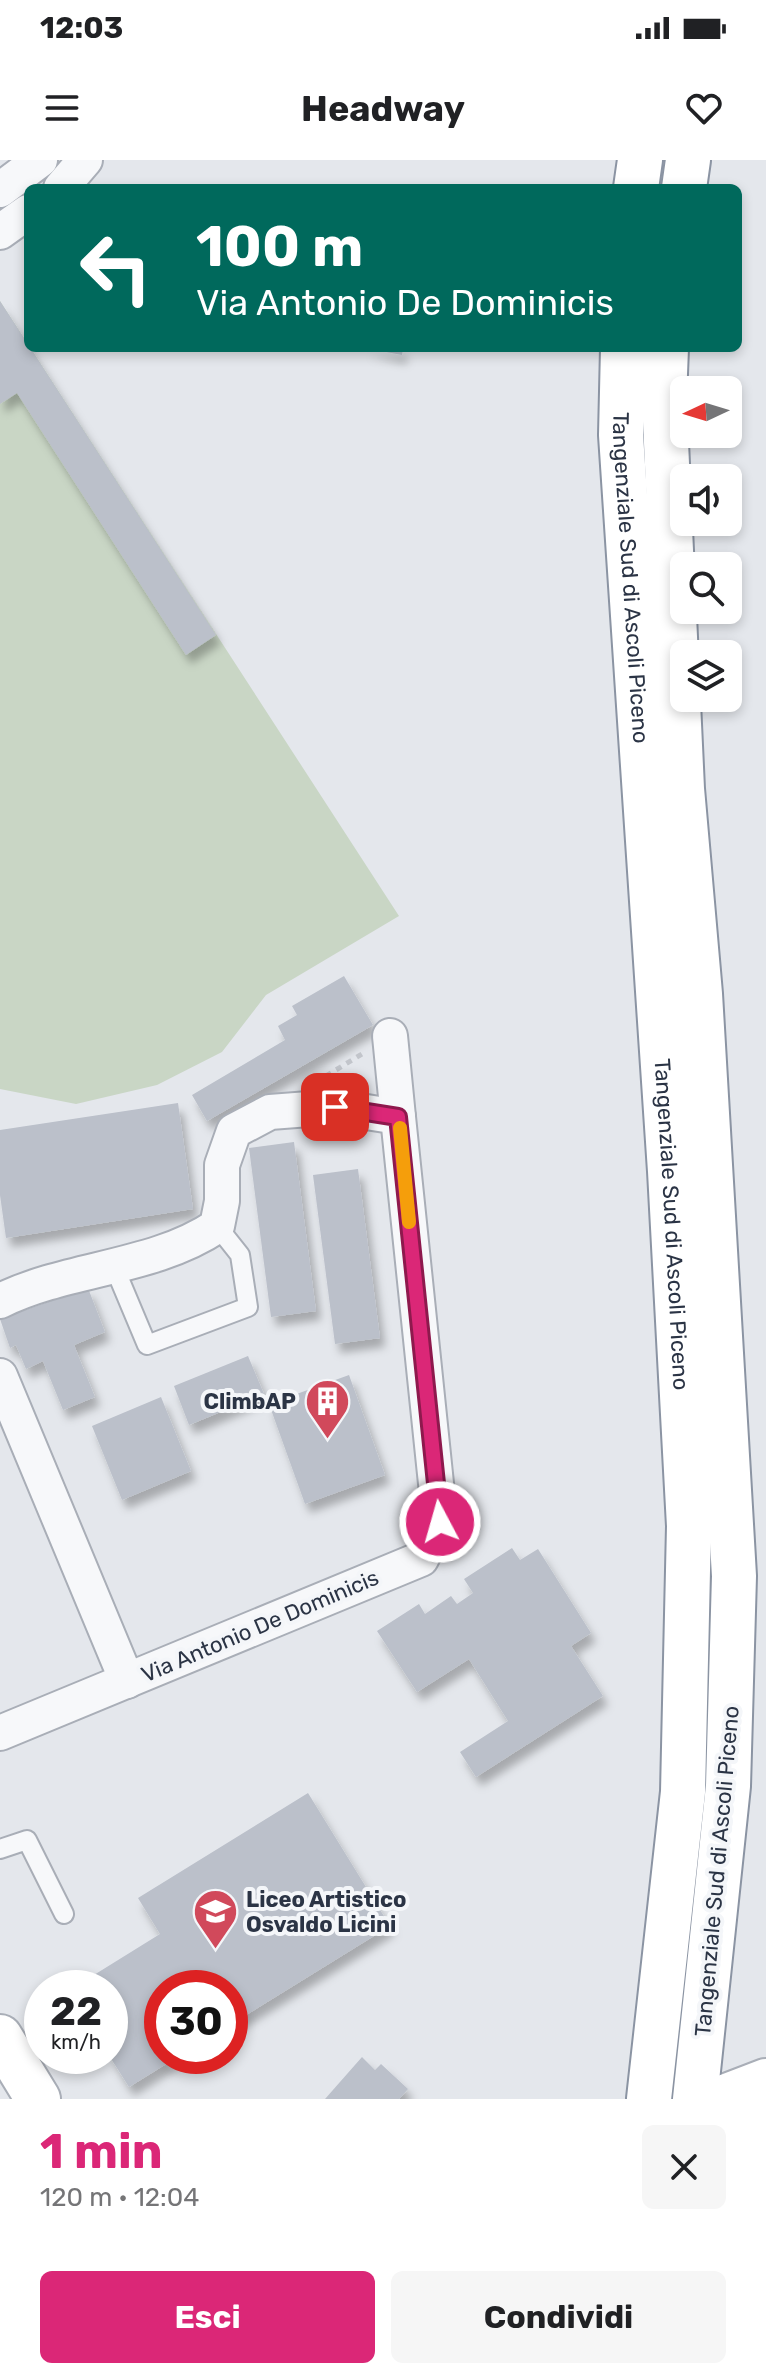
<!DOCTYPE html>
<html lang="it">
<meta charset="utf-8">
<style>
:root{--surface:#fff;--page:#f6f6f6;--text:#202124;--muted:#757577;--accent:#db2777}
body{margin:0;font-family:Rubik,sans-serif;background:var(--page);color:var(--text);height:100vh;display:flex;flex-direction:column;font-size:30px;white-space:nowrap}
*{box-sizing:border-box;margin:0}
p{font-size:26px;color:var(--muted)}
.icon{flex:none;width:44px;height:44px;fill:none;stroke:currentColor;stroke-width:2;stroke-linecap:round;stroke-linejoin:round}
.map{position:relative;height:1939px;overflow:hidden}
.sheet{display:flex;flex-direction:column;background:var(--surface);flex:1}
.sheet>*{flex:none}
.guide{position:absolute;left:24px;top:24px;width:718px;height:168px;border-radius:12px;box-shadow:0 4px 12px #0003;background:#00695c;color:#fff;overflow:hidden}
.needle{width:52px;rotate:266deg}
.buttons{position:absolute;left:670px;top:216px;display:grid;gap:16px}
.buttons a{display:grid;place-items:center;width:72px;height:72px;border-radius:12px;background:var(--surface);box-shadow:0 4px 12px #0003;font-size:40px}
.speed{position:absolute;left:24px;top:1810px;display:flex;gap:16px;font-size:40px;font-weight:700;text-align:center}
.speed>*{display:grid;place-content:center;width:104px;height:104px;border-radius:50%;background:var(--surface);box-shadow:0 4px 12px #0003;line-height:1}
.speed small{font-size:20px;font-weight:400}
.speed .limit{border:12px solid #d22;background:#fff;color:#111}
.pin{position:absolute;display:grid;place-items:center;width:68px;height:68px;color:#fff;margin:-34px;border-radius:16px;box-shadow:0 4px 12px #0006}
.me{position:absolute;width:88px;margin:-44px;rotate:354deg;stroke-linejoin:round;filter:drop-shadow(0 0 6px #0008)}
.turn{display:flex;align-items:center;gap:28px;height:168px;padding:0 40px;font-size:36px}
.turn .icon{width:104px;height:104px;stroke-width:2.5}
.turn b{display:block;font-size:56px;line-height:68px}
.round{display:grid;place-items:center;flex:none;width:84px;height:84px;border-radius:12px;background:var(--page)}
.overview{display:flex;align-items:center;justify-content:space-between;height:136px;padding:0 40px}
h1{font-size:48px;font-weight:700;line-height:60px;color:var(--accent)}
.primary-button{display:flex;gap:16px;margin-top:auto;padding:16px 40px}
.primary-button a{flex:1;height:92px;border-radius:12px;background:var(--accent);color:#fff;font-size:32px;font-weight:700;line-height:92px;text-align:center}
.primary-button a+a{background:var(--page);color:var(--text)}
.status{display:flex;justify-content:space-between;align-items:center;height:56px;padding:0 40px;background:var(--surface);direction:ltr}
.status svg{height:22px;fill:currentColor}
header{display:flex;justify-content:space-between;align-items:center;height:104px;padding:0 40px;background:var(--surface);font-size:36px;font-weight:700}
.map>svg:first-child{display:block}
.pitch{fill:#c9d6c5}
.building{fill:#bbc0ca;filter:url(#shadow)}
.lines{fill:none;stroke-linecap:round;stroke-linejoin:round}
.lane-casing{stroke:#a9aeb7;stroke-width:22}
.street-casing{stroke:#a9aeb7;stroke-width:38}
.secondary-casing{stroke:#a9aeb7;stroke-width:48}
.highway-casing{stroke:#8b94a3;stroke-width:48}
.path{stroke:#c2c5cb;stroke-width:5;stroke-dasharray:6 6;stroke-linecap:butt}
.lane{stroke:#f7f8fa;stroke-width:18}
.street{stroke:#f7f8fa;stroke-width:34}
.secondary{stroke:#fff;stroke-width:44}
.highway{stroke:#fff;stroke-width:44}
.route-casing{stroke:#8e194d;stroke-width:20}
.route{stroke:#db2777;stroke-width:14}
.slow{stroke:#f59e0b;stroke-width:14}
.labels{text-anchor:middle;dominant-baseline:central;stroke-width:8;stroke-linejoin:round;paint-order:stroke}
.street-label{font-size:22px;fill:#2b3445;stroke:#f4f6f9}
.poi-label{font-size:22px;font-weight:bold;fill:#2b3445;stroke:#f4f6f9;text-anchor:end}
</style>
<div class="status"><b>12:03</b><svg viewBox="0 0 49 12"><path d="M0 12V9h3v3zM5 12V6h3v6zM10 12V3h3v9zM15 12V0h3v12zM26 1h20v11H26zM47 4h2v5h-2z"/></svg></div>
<header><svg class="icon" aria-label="menu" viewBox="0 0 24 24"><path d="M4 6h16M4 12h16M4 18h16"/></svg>Headway<svg class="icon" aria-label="heart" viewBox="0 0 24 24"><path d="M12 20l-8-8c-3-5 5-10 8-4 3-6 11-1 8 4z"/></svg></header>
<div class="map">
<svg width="766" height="1939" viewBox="0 0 766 1939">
<defs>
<filter id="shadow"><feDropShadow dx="5" dy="9" stdDeviation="4" flood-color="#0004"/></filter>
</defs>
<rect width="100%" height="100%" fill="#e4e7ec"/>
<polygon class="pitch" points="0,141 399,756 266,835 222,892 157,925 76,944 0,929"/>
<g class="building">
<polygon points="0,141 216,475 186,495 17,233 0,244"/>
<polygon points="365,188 403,188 402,195"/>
<polygon points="344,816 373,865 207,961 192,935 285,880 278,866 297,855 292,846"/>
<polygon points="178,943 193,1049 6,1078 0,1035 0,970"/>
<polygon points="294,982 316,1151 271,1157 249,988"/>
<polygon points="358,1009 380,1178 335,1184 313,1015"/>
<polygon points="88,1128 105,1172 74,1185 95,1237 63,1250 43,1201 26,1209 16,1185 10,1188 0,1159"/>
<polygon points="248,1196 264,1234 189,1265 174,1226"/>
<polygon points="349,1215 385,1315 305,1344 269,1244"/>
<polygon points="161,1237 191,1311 122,1340 92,1266"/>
<polygon points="512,1388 520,1400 538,1389 591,1473 571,1486 603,1536 476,1617 460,1592 508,1561 469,1499 417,1532 377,1471 419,1444 425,1454 451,1436 457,1444 473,1433 464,1419"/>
<polygon points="308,1633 390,1766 230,1865 230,1828 162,1828 162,1896 179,1896 129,1927 110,1897 110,1828 73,1828 160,1774 138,1738"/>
<polygon points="362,1897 375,1910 381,1904 408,1929 399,1939 325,1939"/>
</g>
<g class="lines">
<defs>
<g id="lane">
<polyline points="113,1104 147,1185 248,1147 240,1095 217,1066"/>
<polyline points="0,1689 27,1680 64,1754"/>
</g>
<g id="street">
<polyline points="61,28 85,0"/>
<polyline points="0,30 40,0"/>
<polyline points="0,72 28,52"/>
<polyline points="390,876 398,957"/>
<path d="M0 1141C69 1107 153 1109 217 1066L222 1041V1005L234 971 270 952 335 947 398 957 440 1362 421 1399 0 1573"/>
<polyline points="0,1216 127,1521"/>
</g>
<g id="secondary">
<polyline points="0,1877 38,1939"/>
<polyline points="719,1939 766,1921"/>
</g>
<g id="highway">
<polyline points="636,28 640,0"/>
<polyline points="684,28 688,0"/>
<path id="s1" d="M623 188 621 275 670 1011 689 1366 683 1632 649 1939"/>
<polyline points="666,188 664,239 682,629 700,834 734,1416 728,1626 695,1939"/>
</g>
</defs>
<use href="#lane" class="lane-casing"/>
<use href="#street" class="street-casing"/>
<use href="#secondary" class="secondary-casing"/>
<use href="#highway" class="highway-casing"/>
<polyline class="path" points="326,916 362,894"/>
<use href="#lane" class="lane"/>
<use href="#street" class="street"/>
<use href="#secondary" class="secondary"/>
<use href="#highway" class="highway"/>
</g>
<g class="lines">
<defs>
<polyline id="route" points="335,947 398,957 440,1362"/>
</defs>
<use href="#route" class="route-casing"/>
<use href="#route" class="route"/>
<polyline class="slow" points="400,968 409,1062"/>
</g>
<defs>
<symbol id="building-pin" viewBox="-11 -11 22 30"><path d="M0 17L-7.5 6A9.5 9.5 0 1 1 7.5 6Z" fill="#d1495b" stroke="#f4f6f9"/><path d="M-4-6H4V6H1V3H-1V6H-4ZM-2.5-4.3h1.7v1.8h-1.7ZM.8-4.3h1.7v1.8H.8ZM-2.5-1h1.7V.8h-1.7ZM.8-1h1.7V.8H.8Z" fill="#fff"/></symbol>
<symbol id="school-pin" viewBox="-11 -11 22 30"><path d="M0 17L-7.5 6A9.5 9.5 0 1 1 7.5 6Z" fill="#d1495b" stroke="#f4f6f9"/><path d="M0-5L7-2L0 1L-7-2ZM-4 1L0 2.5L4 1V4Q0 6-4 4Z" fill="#fff"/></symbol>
</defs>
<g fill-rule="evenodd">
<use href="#building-pin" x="302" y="1216" width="51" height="69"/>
<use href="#school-pin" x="190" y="1726" width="51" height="69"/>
</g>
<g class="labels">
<g class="street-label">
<text stroke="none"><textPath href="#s1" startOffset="230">Tangenziale Sud di Ascoli Piceno</textPath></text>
<text stroke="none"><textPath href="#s1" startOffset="878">Tangenziale Sud di Ascoli Piceno</textPath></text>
<text transform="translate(260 1466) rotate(-23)">Via Antonio De Dominicis</text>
<text transform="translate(717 1711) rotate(-85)">Tangenziale Sud di Ascoli Piceno</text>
</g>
<g class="poi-label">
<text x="296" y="1241">ClimbAP</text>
<text x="246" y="1739" text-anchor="start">Liceo Artistico<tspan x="246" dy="25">Osvaldo Licini</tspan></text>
</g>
</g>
</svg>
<div class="buttons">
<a><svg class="needle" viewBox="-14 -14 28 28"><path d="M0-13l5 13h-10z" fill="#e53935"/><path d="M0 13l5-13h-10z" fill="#757577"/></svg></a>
<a><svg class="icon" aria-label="sound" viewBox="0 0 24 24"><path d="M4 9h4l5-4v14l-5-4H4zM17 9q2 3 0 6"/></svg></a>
<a><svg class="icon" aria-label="search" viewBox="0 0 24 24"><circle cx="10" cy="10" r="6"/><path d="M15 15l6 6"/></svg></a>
<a><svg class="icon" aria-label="layers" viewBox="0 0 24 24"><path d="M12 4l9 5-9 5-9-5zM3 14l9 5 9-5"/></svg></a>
</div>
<div class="speed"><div>22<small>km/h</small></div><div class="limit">30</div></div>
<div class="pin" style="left:335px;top:947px;background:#d93025"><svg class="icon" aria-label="arrive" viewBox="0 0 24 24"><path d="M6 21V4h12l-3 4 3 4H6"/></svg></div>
<svg class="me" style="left:440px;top:1362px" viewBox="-20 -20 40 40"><circle r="17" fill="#db2777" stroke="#fff" stroke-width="3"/><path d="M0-11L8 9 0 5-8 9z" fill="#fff"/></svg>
<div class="guide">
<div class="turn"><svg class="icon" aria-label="left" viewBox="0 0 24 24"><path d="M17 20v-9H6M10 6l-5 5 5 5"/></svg><div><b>100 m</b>Via Antonio De Dominicis</div></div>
</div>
</div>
<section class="sheet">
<div class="overview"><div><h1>1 min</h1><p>120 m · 12:04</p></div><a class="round"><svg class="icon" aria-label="close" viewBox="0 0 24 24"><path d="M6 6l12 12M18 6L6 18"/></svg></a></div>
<div class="primary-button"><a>Esci</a><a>Condividi</a></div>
</section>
